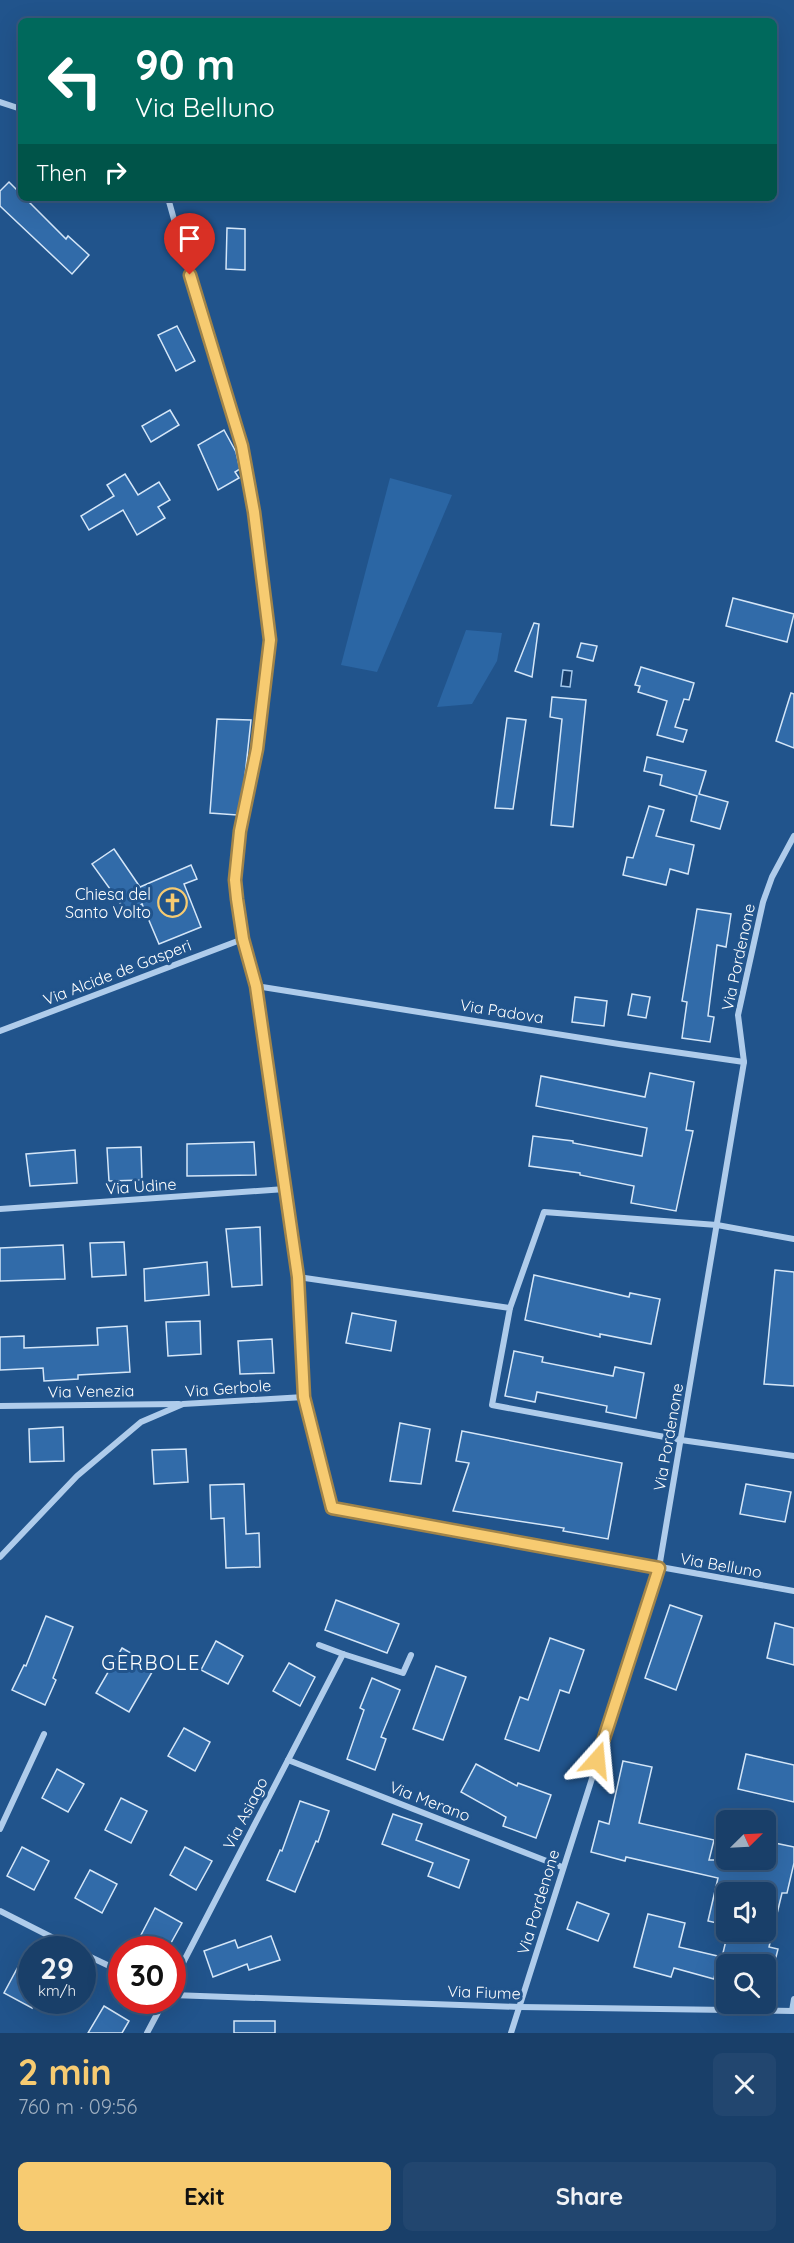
<!DOCTYPE html>
<meta charset="utf-8">
<style>
:root{--surface:#193f69;--page:#22466f;--text:#f1f3f6;--muted:#9fafc0;--line:#37587d;--accent:#f7cb71}
body{margin:0;font-family:Quicksand,sans-serif;background:var(--page);color:var(--text);height:100vh;display:flex;flex-direction:column;font-size:22px;white-space:nowrap}
*{box-sizing:border-box;margin:0}
p{font-size:20px;color:var(--muted)}
.icon{flex:none;width:33px;height:33px;fill:none;stroke:currentColor;stroke-width:2;stroke-linecap:round;stroke-linejoin:round}
.map{position:relative;height:2033px;overflow:hidden}
.sheet{display:flex;flex-direction:column;background:var(--surface);flex:1}
.sheet>*{flex:none}
.hud{position:absolute;left:18px;top:18px;width:759px;height:183px;border-radius:9px;box-shadow:0 6px 24px #0002,0 0 0 2px var(--line);background:#00695c;color:#fff;overflow:hidden}
.needle{width:39px;rotate:66deg}
.fabs{position:absolute;left:716px;top:1810px;display:grid;gap:12px}
.fabs a{display:grid;place-items:center;width:60px;height:60px;border-radius:9px;background:var(--surface);box-shadow:0 6px 24px #0002,0 0 0 2px var(--line);font-size:30px}
.speed{position:absolute;left:18px;top:1936px;display:flex;gap:12px;font-size:30px;font-weight:700;text-align:center}
.speed>*{display:grid;place-content:center;width:78px;height:78px;border-radius:50%;background:var(--surface);box-shadow:0 6px 24px #0002,0 0 0 2px var(--line);line-height:1}
.speed small{font-size:15px;font-weight:400}
.speed .limit{border:9px solid #d22;background:#fff;color:#111}
.pin{position:absolute;display:grid;place-items:center;width:51px;height:51px;color:#fff;margin:-62px -26px;border-radius:50% 50% 50% 0;rotate:-45deg;box-shadow:0 0 6px #0007}
.pin .icon{rotate:45deg}
.me{position:absolute;width:66px;margin:-33px;rotate:18deg;stroke-linejoin:round;filter:drop-shadow(0 0 4px #0008)}
.turn{display:flex;align-items:center;gap:21px;height:126px;padding:0 18px;font-size:27px}
.turn .icon{width:78px;height:78px;stroke-width:2.5}
.turn b{display:block;font-size:42px;line-height:51px}
.then{display:flex;align-items:center;height:57px;padding:0 18px;background:#0003;gap:12px;font-size:22px}
.round{display:grid;place-items:center;flex:none;width:63px;height:63px;border-radius:9px;background:var(--page)}
.head{display:flex;align-items:center;justify-content:space-between;height:102px;padding:0 18px}
h1{font-size:36px;font-weight:800;line-height:45px;color:var(--accent)}
.button{display:flex;gap:12px;margin-top:auto;padding:12px 18px}
.button a{flex:1;height:69px;border-radius:9px;background:var(--accent);color:#111;font-size:24px;font-weight:800;line-height:69px;text-align:center}
.button a+a{background:var(--page);color:var(--text)}
.map>svg:first-child{display:block}
.green{fill:#2b66a4}
.water{fill:#173e6b;stroke:#a3c8ec;stroke-width:1.5}
.building{fill:#316ba9;stroke:#d4e6f8;stroke-width:1.5}
.lines{fill:none;stroke-linecap:round;stroke-linejoin:round}
.street{stroke:#afcceb;stroke-width:6}
.route-casing{stroke:#a18449;stroke-width:15}
.route{stroke:#f7cb71;stroke-width:10}
.labels{text-anchor:middle;dominant-baseline:central;stroke-width:6;stroke-linejoin:round;paint-order:stroke}
.poi-label{font-size:16px;fill:#fff;stroke:#21548c;text-anchor:end}
.street-label{font-size:16px;fill:#fff;stroke:#21548c}
.quarter-label{font-size:20px;letter-spacing:1.5px;fill:#fff;stroke:#21548c}
</style>
<div class="map">
<svg width="794" height="2033" viewBox="0 0 794 2033">
<rect width="100%" height="100%" fill="#21548c"/>
<g class="green">
<polygon points="390,478 452,495 377,672 341,665"/>
<polygon points="466,630 502,633 497,661 472,704 437,707"/>
</g>
<polygon class="water" points="563,670 572,671 570,687 561,686"/>
<g class="building">
<polygon points="9,182 21,194 21,198 25,198 66,239 68,236 89,255 72,274 0,206 0,191"/>
<polygon points="227,228 245,229 245,270 226,269"/>
<polygon points="177,326 195,361 176,371 158,335"/>
<polygon points="170,410 179,425 151,442 142,426"/>
<polygon points="224,430 236,452 240,469 235,472 239,478 218,490 198,445"/>
<polygon points="125,474 138,495 159,482 170,500 158,507 165,518 137,535 123,510 89,530 81,516 114,496 107,485"/>
<polygon points="733,598 794,614 787,642 726,626"/>
<polygon points="534,623 539,624 532,677 515,671"/>
<polygon points="581,643 597,646 593,661 577,657"/>
<polygon points="641,667 694,683 689,700 684,699 675,727 687,730 683,742 657,735 667,701 638,692 640,686 635,685"/>
<polygon points="791,693 794,694 794,748 776,741"/>
<polygon points="552,697 586,700 573,827 551,825 562,719 550,717"/>
<polygon points="507,718 526,720 513,809 495,808"/>
<polygon points="217,719 251,720 244,785 237,815 210,813"/>
<polygon points="647,757 706,771 699,794 728,802 720,829 691,821 697,796 660,785 662,775 644,771"/>
<polygon points="649,806 664,810 656,836 694,845 688,874 670,869 666,885 623,875 627,857 633,858"/>
<polygon points="114,849 140,887 191,865 197,879 184,884 201,927 159,944 142,904 128,914 92,864"/>
<polygon points="697,909 731,914 726,947 717,945 708,1016 714,1017 710,1042 682,1038 687,1002 682,1001"/>
<polygon points="632,994 650,997 646,1018 628,1015"/>
<polygon points="575,997 607,1001 604,1026 572,1022"/>
<polygon points="650,1073 694,1082 686,1130 693,1131 676,1211 631,1203 634,1186 580,1175 580,1173 529,1166 533,1136 573,1141 573,1143 642,1156 647,1128 536,1106 541,1076 645,1097"/>
<polygon points="254,1142 256,1175 187,1176 187,1144"/>
<polygon points="141,1147 142,1180 109,1181 107,1148"/>
<polygon points="75,1150 77,1183 30,1186 26,1154"/>
<polygon points="260,1227 262,1285 232,1287 226,1229"/>
<polygon points="124,1242 126,1275 92,1277 90,1243"/>
<polygon points="63,1245 65,1279 0,1281 0,1248"/>
<polygon points="207,1262 209,1295 145,1301 144,1269"/>
<polygon points="775,1270 794,1272 794,1386 764,1384"/>
<polygon points="534,1275 629,1297 630,1293 660,1299 651,1344 600,1334 600,1337 525,1320"/>
<polygon points="352,1313 396,1321 391,1351 346,1343"/>
<polygon points="200,1321 201,1354 168,1356 166,1322"/>
<polygon points="127,1326 130,1372 78,1375 78,1379 44,1381 43,1368 0,1370 0,1337 24,1336 24,1348 98,1345 97,1328"/>
<polygon points="272,1339 274,1373 240,1374 238,1341"/>
<polygon points="514,1351 543,1357 542,1362 613,1376 615,1367 644,1373 636,1418 606,1412 607,1406 537,1392 535,1402 505,1396"/>
<polygon points="400,1423 430,1429 421,1484 390,1481"/>
<polygon points="63,1427 64,1461 30,1462 29,1429"/>
<polygon points="462,1431 622,1463 608,1539 563,1531 564,1528 453,1511 469,1463 456,1461"/>
<polygon points="186,1449 188,1482 154,1484 152,1450"/>
<polygon points="244,1484 246,1534 259,1533 260,1567 226,1568 224,1518 211,1519 210,1485"/>
<polygon points="746,1484 791,1492 785,1522 740,1514"/>
<polygon points="336,1600 399,1624 387,1653 325,1630"/>
<polygon points="670,1605 702,1616 676,1690 645,1678"/>
<polygon points="46,1616 73,1627 53,1678 56,1680 45,1705 12,1690 24,1665 26,1666"/>
<polygon points="775,1623 794,1628 794,1665 767,1658"/>
<polygon points="550,1638 584,1650 569,1693 560,1690 539,1751 505,1739 520,1697 528,1700"/>
<polygon points="216,1641 243,1656 228,1684 201,1670"/>
<polygon points="122,1648 155,1667 129,1712 96,1693"/>
<polygon points="289,1663 315,1677 300,1706 273,1691"/>
<polygon points="436,1666 466,1677 443,1740 413,1729"/>
<polygon points="372,1678 400,1690 381,1737 386,1739 375,1770 347,1759 364,1710 360,1708"/>
<polygon points="184,1728 210,1742 195,1771 168,1756"/>
<polygon points="746,1754 794,1765 794,1802 738,1789"/>
<polygon points="623,1761 652,1767 639,1823 714,1840 709,1860 765,1860 765,1841 794,1847 794,1863 787,1893 782,1893 769,1947 778,1949 774,1965 726,1965 726,1977 715,1974 714,1979 674,1968 671,1977 634,1967 648,1914 685,1923 679,1947 722,1957 728,1932 765,1932 765,1893 726,1893 726,1925 708,1921 718,1878 626,1857 625,1861 591,1852 599,1821 609,1824"/>
<polygon points="476,1764 517,1786 518,1783 551,1795 536,1838 503,1826 506,1817 461,1792"/>
<polygon points="57,1769 84,1784 68,1812 42,1798"/>
<polygon points="121,1798 147,1811 131,1843 105,1830"/>
<polygon points="300,1801 329,1811 318,1842 316,1841 295,1892 267,1880 280,1850 282,1851"/>
<polygon points="393,1814 422,1824 416,1840 469,1860 459,1888 428,1876 433,1863 382,1844"/>
<polygon points="22,1847 49,1861 34,1890 7,1876"/>
<polygon points="185,1847 212,1861 196,1890 170,1875"/>
<polygon points="90,1870 117,1884 102,1913 75,1898"/>
<polygon points="577,1902 609,1914 598,1941 567,1929"/>
<polygon points="155,1908 182,1923 167,1950 140,1937"/>
<polygon points="271,1936 280,1960 249,1970 247,1964 213,1977 204,1951 235,1940 238,1948"/>
<polygon points="19,1965 32,1972 32,2008 4,1993"/>
<polygon points="104,2006 129,2021 122,2033 88,2033"/>
<rect x="234" y="2021" width="41" height="12"/>
</g>
<g class="lines">
<g class="street">
<polyline points="0,102 21,109"/>
<polyline points="168,198 195,294 242,446 254,512 270,640 257,749 240,831 235,880 243,939 256,986 298,1277 304,1397 332,1508 794,1591"/>
<polyline points="256,986 619,1044 744,1062"/>
<polyline points="0,1031 243,939"/>
<polyline points="0,1209 285,1189"/>
<polyline points="298,1277 510,1308 492,1405 681,1440 794,1456"/>
<polyline points="510,1308 544,1212 717,1225 794,1239"/>
<polyline points="0,1406 179,1404"/>
<polyline points="0,1557 77,1476 141,1422 183,1404 304,1397"/>
<polyline points="343,1654 403,1673 411,1655"/>
<polyline points="288,1760 562,1867"/>
<polyline points="0,1829 44,1734"/>
<polyline points="0,1911 77,1950"/>
<polyline points="82,1953 122,1972"/>
<polyline points="172,1984 343,1654 319,1645"/>
<polyline points="172,1995 520,2007 794,2011"/>
<polyline points="792,2011 794,1999"/>
<polyline points="147,2033 164,2001"/>
<polyline points="511,2033 659,1568 744,1062 738,1015 763,902 772,877 794,836"/>
</g>
</g>
<g class="lines">
<defs>
<polyline id="route" points="190,275 242,446 254,512 270,640 257,749 240,831 235,880 237,899 243,939 256,986 298,1277 304,1397 332,1508 659,1568 597,1760"/>
</defs>
<use href="#route" class="route-casing"/>
<use href="#route" class="route"/>
</g>
<defs>
<symbol id="church-ring" viewBox="-11 -11 22 22"><circle r="9.5" fill="#21548c" stroke="#f7cb71" stroke-width="1.5"/><path d="M-1.2-6h2.4v3.5h3.3v2.4h-3.3V6h-2.4V-.1h-3.3v-2.4h3.3Z" fill="#f7cb71"/></symbol>
</defs>
<g fill-rule="evenodd">
<use href="#church-ring" x="156" y="886" width="33" height="33"/>
</g>
<g class="labels">
<g class="poi-label">
<text x="151" y="894">Chiesa del<tspan x="151" dy="18">Santo Volto</tspan></text>
</g>
<g class="street-label">
<text transform="translate(738 957) rotate(-78)">Via Pordenone</text>
<text transform="translate(117 972) rotate(-21)">Via Alcide de Gasperi</text>
<text transform="translate(502 1011) rotate(9)">Via Padova</text>
<text transform="translate(141 1186) rotate(-4)">Via Udine</text>
<text transform="translate(228 1388) rotate(-4)">Via Gerbole</text>
<text transform="translate(91 1391) rotate(-1)">Via Venezia</text>
<text transform="translate(668 1437) rotate(-80)">Via Pordenone</text>
<text transform="translate(721 1565) rotate(10)">Via Belluno</text>
<text transform="translate(430 1801) rotate(21)">Via Merano</text>
<text transform="translate(245 1813) rotate(-63)">Via Asiago</text>
<text transform="translate(538 1902) rotate(-73)">Via Pordenone</text>
<text transform="translate(484 1992) rotate(2)">Via Fiume</text>
</g>
<g class="quarter-label">
<text x="151" y="1662">GERBOLE</text>
</g>
</g>
</svg>
<div class="fabs">
<a><svg class="needle" viewBox="-14 -14 28 28"><path d="M0-13l5 13h-10z" fill="#e53935"/><path d="M0 13l5-13h-10z" fill="#9fafc0"/></svg></a>
<a><svg class="icon" aria-label="sound" viewBox="0 0 24 24"><path d="M4 9h4l5-4v14l-5-4H4zM17 9q2 3 0 6"/></svg></a>
<a><svg class="icon" aria-label="search" viewBox="0 0 24 24"><circle cx="10" cy="10" r="6"/><path d="M15 15l6 6"/></svg></a>
</div>
<div class="speed"><div>29<small>km/h</small></div><div class="limit">30</div></div>
<div class="pin" style="left:190px;top:275px;background:#d93025"><svg class="icon" aria-label="arrive" viewBox="0 0 24 24"><path d="M6 21V4h12l-3 4 3 4H6"/></svg></div>
<svg class="me" style="left:597px;top:1760px" viewBox="-20 -20 40 40"><path d="M0-17L14 15 0 8-14 15z" fill="#f7cb71" stroke="#fff" stroke-width="4"/></svg>
<div class="hud">
<div class="turn"><svg class="icon" aria-label="left" viewBox="0 0 24 24"><path d="M17 20v-9H6M10 6l-5 5 5 5"/></svg><div><b>90 m</b>Via Belluno</div></div>
<div class="then">Then<svg class="icon" aria-label="right" viewBox="0 0 24 24"><path d="M7 20v-9h11M14 6l5 5-5 5"/></svg></div>
</div>
</div>
<section class="sheet">
<div class="head"><div><h1>2 min</h1><p>760 m · 09:56</p></div><a class="round"><svg class="icon" aria-label="close" viewBox="0 0 24 24"><path d="M6 6l12 12M18 6L6 18"/></svg></a></div>
<div class="button"><a>Exit</a><a>Share</a></div>
</section>
